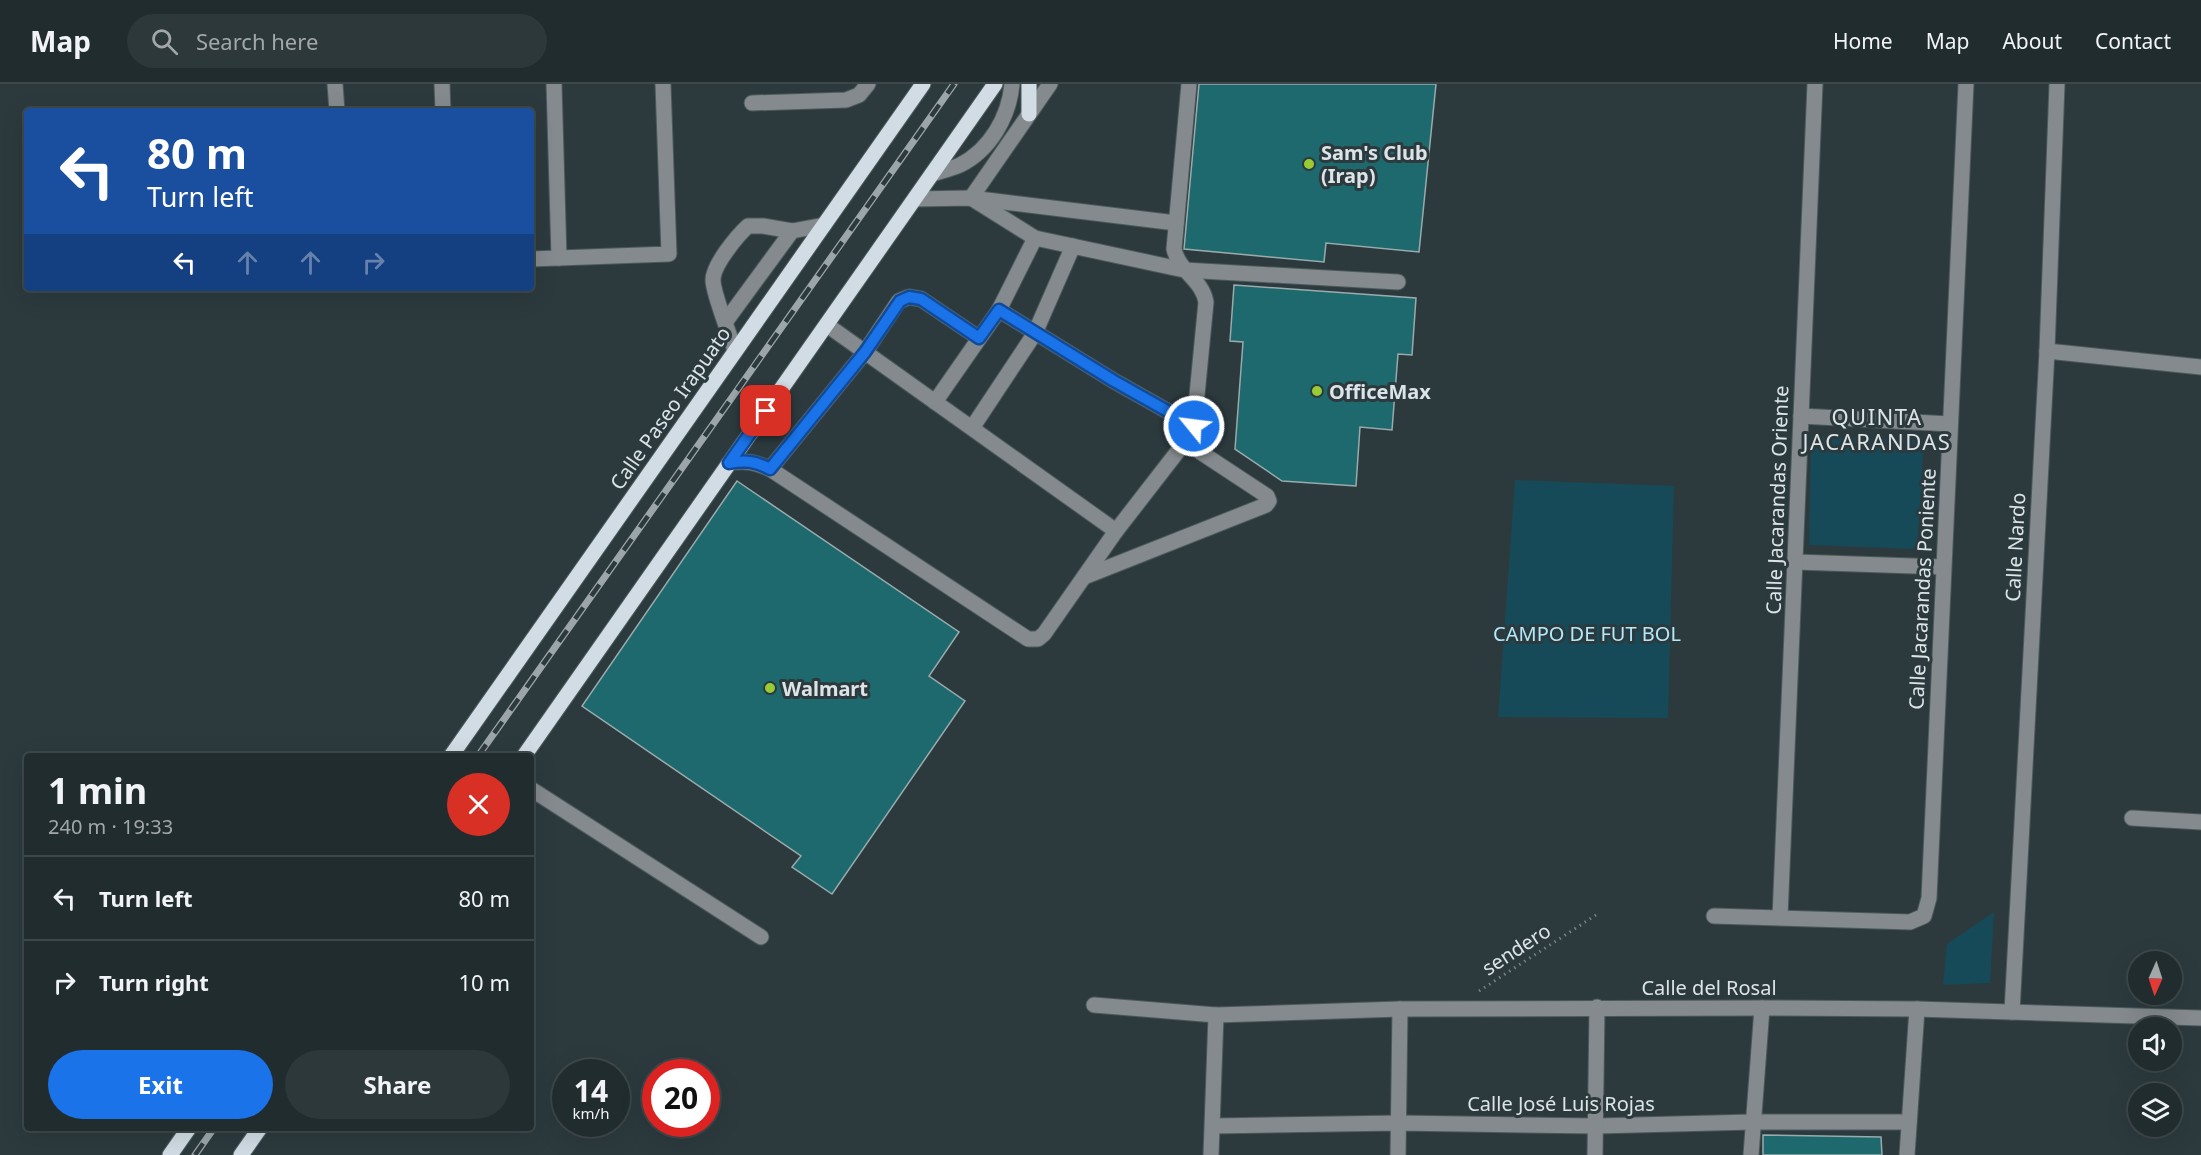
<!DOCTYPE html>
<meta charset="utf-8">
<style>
:root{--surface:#212c2e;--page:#2d383a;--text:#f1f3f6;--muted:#a2a7aa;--line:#3e484a;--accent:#1a73e8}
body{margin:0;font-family:"Noto Sans",sans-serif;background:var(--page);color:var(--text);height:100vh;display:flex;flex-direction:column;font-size:22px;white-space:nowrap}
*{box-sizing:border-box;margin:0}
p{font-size:20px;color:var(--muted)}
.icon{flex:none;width:33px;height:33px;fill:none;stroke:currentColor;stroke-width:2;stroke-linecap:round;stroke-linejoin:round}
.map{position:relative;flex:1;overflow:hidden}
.panel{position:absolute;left:24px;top:669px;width:510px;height:378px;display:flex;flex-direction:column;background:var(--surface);border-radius:6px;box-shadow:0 6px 24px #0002,0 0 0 2px var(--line)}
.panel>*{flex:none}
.hud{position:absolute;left:24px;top:24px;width:510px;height:183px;border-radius:6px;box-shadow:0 6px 24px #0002,0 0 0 2px var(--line);background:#1a4fa0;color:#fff;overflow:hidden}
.needle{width:39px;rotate:183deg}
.controls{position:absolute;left:2128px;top:867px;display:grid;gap:12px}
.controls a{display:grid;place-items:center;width:54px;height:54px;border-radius:50%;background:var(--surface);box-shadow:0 6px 24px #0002,0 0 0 2px var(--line);font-size:30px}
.speed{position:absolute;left:552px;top:975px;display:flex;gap:12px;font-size:30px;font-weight:700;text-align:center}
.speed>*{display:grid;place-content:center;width:78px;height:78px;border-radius:50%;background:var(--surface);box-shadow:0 6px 24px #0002,0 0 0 2px var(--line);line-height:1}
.speed small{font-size:15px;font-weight:400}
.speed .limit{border:9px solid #d22;background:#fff;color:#111}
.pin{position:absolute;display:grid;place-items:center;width:51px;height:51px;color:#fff;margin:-26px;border-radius:12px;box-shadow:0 3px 9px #0006}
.me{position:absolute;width:66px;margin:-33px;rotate:299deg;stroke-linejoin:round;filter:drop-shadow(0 0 4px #0008)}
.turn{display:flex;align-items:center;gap:21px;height:126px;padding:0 24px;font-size:27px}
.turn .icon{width:78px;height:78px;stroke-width:2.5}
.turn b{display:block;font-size:42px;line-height:51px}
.lanes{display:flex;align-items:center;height:57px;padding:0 24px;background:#0003;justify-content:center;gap:30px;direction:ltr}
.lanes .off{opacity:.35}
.round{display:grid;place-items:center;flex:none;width:63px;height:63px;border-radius:32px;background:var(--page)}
.head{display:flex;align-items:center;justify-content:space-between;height:102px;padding:0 24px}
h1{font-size:36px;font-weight:700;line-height:45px}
.primary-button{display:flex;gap:12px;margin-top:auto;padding:12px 24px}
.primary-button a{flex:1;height:69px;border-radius:36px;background:var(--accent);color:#fff;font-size:24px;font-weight:700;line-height:69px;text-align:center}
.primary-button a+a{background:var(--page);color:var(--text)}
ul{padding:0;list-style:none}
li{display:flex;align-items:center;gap:18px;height:84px;padding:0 24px;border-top:2px solid var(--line)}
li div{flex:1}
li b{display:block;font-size:22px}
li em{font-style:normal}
header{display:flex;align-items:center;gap:36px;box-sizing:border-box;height:84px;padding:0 30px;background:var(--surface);border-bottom:2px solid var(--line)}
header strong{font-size:28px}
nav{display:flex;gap:33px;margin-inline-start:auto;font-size:21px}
.search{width:420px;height:54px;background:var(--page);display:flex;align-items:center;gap:15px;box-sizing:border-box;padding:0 21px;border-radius:33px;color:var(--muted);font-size:22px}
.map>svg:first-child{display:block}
.green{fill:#174a58}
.building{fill:#1d696e;stroke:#9aabac;stroke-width:1.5}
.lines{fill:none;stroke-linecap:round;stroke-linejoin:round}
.minor-casing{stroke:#4c595c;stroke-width:17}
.major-casing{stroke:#4c595c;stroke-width:17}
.path{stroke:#748083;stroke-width:3;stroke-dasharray:1.5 4.5;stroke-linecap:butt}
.minor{stroke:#848a8d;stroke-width:15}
.major{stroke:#d1dce4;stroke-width:15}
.rail-casing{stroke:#9ca6aa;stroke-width:7}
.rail{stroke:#2c3a3e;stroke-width:4.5;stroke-dasharray:14;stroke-linecap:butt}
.route-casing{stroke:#114b97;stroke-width:15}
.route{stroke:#1a73e8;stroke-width:10}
.poi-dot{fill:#99cb35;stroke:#2c3a3e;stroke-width:2}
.labels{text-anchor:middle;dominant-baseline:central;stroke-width:6;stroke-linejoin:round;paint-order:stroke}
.poi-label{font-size:20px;font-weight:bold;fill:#dce4e7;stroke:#2c3a3e;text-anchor:start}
.street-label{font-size:20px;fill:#dce4e7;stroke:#2c3a3e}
.park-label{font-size:20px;fill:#b2e9fa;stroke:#2c3a3e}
.quarter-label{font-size:22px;letter-spacing:1.5px;fill:#dce4e7;stroke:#2c3a3e}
</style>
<header>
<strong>Map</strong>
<div class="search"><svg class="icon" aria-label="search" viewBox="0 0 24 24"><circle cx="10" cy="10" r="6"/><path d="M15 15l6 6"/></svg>Search here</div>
<nav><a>Home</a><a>Map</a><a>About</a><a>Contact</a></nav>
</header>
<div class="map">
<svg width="2201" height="1071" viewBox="0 0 2201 1071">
<rect width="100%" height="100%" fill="#2c3a3e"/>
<g class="green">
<polygon points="1811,352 1924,356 1917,465 1809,461"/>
<polygon points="1515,396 1674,402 1668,634 1498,633"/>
<polygon points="1994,828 1990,899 1943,901 1947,860"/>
</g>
<g class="building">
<polygon points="1199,0 1436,0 1419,168 1326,159 1324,178 1184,165"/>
<polygon points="1234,201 1416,214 1412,271 1398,270 1392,346 1360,343 1356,402 1282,397 1235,365 1243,258 1230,257"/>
<polygon points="737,397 959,548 929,592 965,617 832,810 792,783 801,772 582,622"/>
<polygon points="1763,1051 1881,1053 1882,1071 1763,1071"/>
</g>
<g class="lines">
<defs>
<g id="minor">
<polyline points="335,0 337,27"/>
<polyline points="442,0 443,27"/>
<polyline points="554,0 559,174"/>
<polyline points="752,19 846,16 859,11 868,0"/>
<path d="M932 90C941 87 951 85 960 81 990 66 1009 33 1012 0"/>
<polyline points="971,114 1035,154 1184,186 1398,198"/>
<polyline points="971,114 1050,0"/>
<polyline points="915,115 971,114 1176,139"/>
<polyline points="531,175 669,170 663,0"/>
<polyline points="999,226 1114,297 1194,342"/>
<polyline points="726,237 792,147"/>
<polyline points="827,241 1116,447"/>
<path d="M735 267C730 251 713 210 713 196 713 181 737 152 748 142H763L792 147 824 141"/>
<polyline points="2047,267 2201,283"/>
<polyline points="935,318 999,226 1035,154"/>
<polyline points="1801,332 1950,340"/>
<polyline points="972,344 1035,249 1073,162"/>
<path d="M729 379C745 376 755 378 770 385L1028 555H1038L1044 550 1116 447 1185 358 1194 342 1206 218C1202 195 1179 188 1174 165L1189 0"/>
<polyline points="770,385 865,268 899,217 909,213 921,215 979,254"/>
<polyline points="1796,478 1943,483"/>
<polyline points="1084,493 1266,421 1269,417 1267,412 1185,358"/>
<polyline points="531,705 761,853"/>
<polyline points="2132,734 2201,738"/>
<polyline points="1714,832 1910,838 1924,832 1929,814 1966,0"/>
<polyline points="1780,833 1815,0"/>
<polyline points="1094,921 1216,931 1400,925 1762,924 1917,925 2201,934"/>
<polyline points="2012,928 2047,267 2057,0"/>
<polyline points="1213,1042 1399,1039 1596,1042 1752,1038 1909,1038"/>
<polyline points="1211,1071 1216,931"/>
<polyline points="1398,1071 1400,925"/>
<polyline points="1595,1071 1597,923"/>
<polyline points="1751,1071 1762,924"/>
<polyline points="1907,1071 1917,925"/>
</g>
<g id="major">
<polyline points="1029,0 1029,30"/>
<polyline points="451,672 923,0"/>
<polyline points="524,672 995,0"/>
<polyline points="170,1071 189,1044"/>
<polyline points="241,1071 260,1044"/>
</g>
</defs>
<use href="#minor" class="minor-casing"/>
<use href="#major" class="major-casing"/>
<polyline class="path" points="1479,907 1596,831"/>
<use href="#minor" class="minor"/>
<use href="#major" class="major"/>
<defs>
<g id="rail">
<polyline points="478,672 954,0"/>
<polyline points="195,1071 214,1044"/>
</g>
</defs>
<use href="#rail" class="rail-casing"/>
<use href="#rail" class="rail"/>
</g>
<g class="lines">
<defs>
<path id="route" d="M766 327 729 379C745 376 755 377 770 385L865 268 900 217 909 213 921 215 979 254 999 226 1114 297 1194 342"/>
</defs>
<use href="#route" class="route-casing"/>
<use href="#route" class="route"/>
</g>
<g class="poi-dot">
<circle cx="1309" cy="80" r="6"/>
<circle cx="1317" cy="307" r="6"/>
<circle cx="770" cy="604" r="6"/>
</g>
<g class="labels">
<g class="poi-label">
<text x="1321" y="68">Sam's Club<tspan x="1321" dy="23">(Irap)</tspan></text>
<text x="1329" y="307">OfficeMax</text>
<text x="782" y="604">Walmart</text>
</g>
<g class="street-label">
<text transform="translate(670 324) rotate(-55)">Calle Paseo Irapuato</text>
<text transform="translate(1777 416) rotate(-88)">Calle Jacarandas Oriente</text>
<text transform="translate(2015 463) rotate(-87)">Calle Nardo</text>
<text transform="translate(1922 505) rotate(-87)">Calle Jacarandas Poniente</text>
<text transform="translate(1516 865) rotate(-33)">sendero</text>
<text x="1709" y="903">Calle del Rosal</text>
<text x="1561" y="1019">Calle José Luis Rojas</text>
</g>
<g class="park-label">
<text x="1587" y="549">CAMPO DE FUT BOL</text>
</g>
<g class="quarter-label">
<text x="1877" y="332">QUINTA<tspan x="1877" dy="25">JACARANDAS</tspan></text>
</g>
</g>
</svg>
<div class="controls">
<a><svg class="needle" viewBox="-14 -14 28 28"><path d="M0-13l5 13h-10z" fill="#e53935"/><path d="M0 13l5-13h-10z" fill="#a2a7aa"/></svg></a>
<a><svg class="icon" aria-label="sound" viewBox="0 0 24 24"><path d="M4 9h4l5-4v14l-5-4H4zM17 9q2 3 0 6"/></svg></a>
<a><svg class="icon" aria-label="layers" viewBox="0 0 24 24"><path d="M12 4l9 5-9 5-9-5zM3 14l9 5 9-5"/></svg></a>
</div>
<div class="speed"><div>14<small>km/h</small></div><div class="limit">20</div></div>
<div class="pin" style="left:766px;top:327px;background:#d93025"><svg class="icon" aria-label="arrive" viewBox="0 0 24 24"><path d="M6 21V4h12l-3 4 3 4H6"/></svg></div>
<svg class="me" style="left:1194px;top:342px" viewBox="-20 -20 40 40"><circle r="17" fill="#1a73e8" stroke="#fff" stroke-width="3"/><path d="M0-11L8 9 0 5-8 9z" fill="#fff"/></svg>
<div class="hud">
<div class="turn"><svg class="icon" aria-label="left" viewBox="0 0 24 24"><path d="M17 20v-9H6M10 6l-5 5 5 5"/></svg><div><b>80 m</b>Turn left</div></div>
<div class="lanes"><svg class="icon" aria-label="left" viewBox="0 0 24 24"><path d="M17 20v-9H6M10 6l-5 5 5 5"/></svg><svg class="icon off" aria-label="ahead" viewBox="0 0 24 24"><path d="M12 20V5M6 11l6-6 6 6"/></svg><svg class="icon off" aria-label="ahead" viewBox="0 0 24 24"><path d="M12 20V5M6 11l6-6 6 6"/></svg><svg class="icon off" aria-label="right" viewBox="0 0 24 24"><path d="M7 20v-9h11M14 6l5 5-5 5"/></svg></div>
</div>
<section class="panel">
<div class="head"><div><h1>1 min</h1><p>240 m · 19:33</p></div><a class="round" style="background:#d93025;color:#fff"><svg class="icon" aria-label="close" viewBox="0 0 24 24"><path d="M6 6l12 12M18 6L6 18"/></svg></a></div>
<ul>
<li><svg class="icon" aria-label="left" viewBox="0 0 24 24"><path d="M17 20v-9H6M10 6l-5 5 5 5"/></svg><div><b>Turn left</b></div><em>80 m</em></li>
<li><svg class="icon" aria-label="right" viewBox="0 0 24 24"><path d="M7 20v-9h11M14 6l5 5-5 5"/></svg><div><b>Turn right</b></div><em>10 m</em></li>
</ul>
<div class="primary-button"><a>Exit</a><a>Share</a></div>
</section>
</div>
